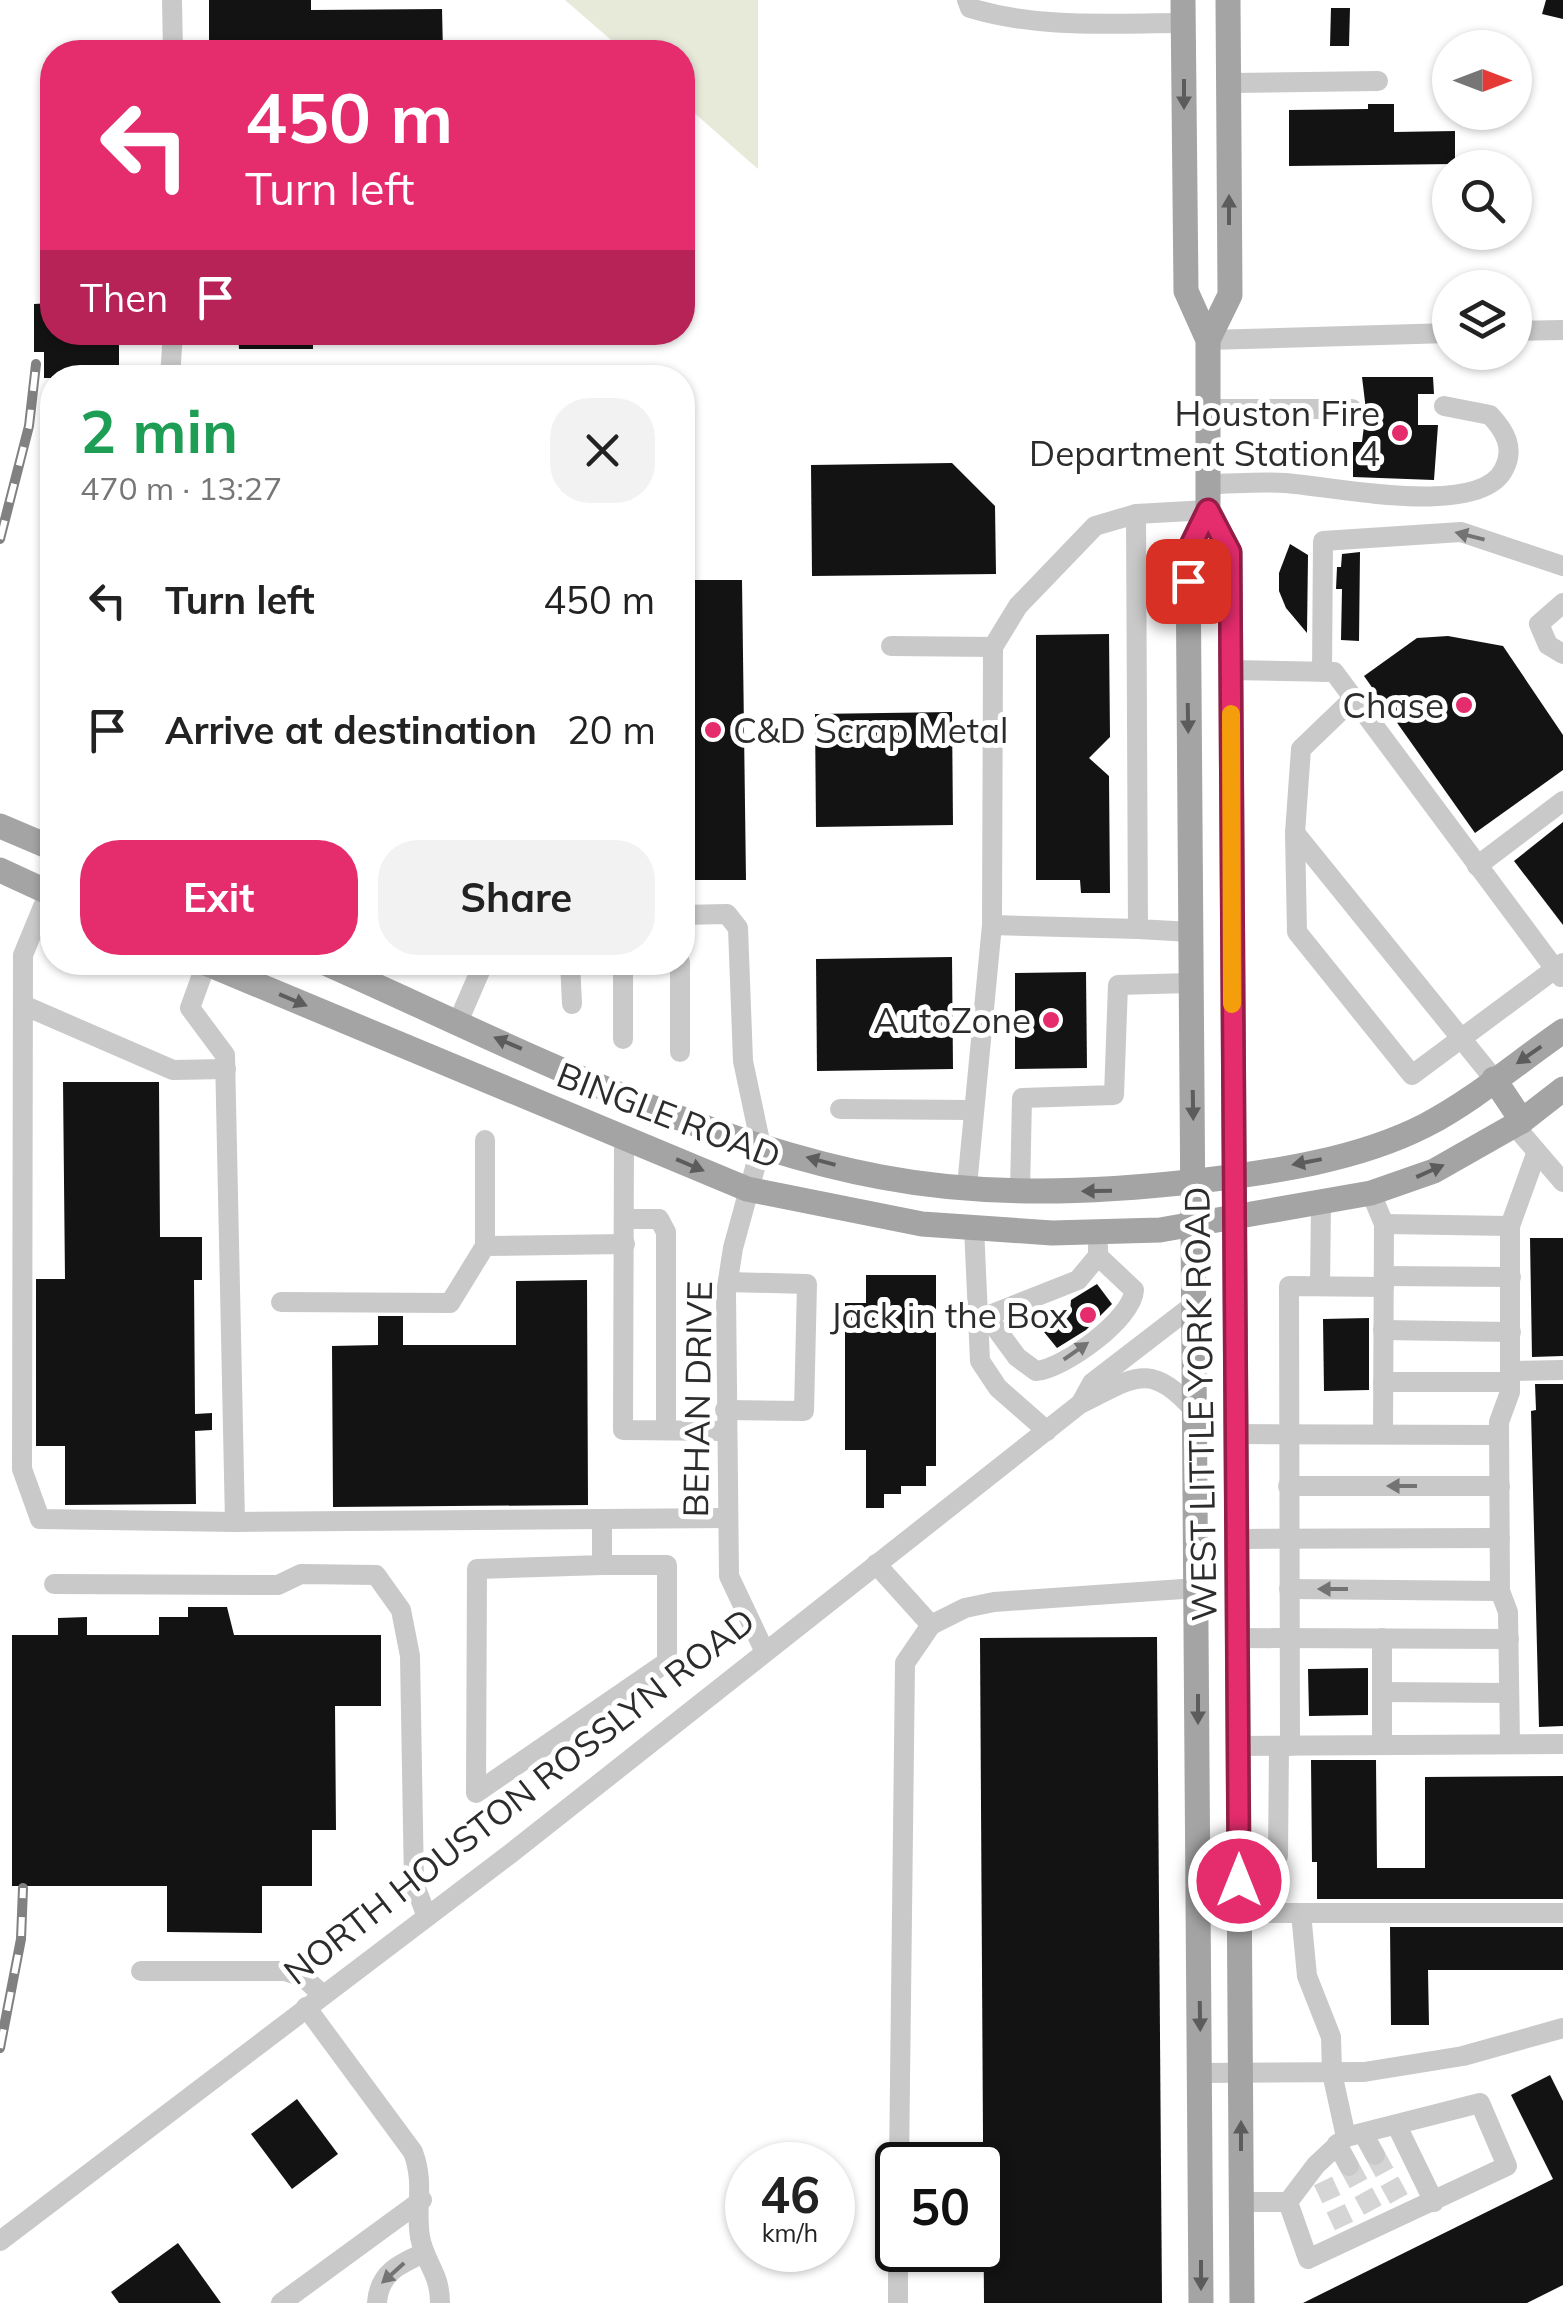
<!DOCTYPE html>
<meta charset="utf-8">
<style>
:root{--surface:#fff;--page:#f2f2f2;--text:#222;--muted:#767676;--accent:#e52c6d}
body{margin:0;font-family:Mulish,sans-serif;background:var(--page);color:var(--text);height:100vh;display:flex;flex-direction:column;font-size:38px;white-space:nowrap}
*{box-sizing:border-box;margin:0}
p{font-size:32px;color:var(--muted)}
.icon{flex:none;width:55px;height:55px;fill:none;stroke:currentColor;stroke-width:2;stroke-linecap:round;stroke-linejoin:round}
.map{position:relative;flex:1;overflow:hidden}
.side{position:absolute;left:40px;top:365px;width:655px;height:610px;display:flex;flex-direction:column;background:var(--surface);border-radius:40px;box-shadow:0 2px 8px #0004}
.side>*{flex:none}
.banner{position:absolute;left:40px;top:40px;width:655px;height:305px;border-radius:40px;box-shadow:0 2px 8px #0004;background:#e52c6d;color:#fff;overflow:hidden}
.needle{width:65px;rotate:90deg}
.buttons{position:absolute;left:1432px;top:30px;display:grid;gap:20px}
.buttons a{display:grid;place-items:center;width:100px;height:100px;border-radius:50%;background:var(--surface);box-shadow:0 2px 8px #0004;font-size:50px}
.speed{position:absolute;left:725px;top:2142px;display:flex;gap:20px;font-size:50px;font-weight:700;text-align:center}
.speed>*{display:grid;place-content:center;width:130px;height:130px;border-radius:50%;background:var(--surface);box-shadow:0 2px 8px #0004;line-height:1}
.speed small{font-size:25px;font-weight:400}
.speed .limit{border:5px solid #111;border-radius:15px;background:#fff;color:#111}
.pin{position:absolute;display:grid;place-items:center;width:85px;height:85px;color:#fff;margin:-42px;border-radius:20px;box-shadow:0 5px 15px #0006}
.me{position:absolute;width:110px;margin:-55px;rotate:0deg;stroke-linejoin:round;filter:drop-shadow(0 0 8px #0008)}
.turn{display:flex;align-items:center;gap:35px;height:210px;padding:0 40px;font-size:45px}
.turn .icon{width:130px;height:130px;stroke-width:2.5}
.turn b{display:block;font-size:70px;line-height:85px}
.then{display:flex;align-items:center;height:95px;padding:0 40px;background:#0003;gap:20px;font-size:38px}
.round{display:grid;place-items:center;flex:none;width:105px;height:105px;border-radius:40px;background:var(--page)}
.overview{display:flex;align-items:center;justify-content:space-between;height:170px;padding:0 40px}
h1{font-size:60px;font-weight:700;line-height:75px;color:#1e9e55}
.cta{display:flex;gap:20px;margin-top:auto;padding:20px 40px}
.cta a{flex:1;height:115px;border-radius:40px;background:var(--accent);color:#fff;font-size:40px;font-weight:700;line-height:115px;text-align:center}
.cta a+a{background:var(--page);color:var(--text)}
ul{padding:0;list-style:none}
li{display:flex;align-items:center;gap:30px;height:130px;padding:0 40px}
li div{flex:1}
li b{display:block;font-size:38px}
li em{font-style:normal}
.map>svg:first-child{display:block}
.green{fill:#e7ead9}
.building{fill:#131313}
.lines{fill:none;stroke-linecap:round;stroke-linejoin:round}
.minor-tunnel{stroke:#d5d5d5;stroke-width:20;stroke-dasharray:20 10;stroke-linecap:butt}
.minor{stroke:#c9c9c9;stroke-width:20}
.major{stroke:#a4a4a4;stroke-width:25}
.rail-casing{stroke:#818181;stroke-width:10}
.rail{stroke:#fff;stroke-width:6;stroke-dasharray:19;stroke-linecap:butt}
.oneway{fill:#5c5c5c}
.oneway2{fill:#737373}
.route-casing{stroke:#951d47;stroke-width:25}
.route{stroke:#e52c6d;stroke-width:18}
.slow{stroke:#f59e0b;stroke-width:18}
.poi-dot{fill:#e52c6d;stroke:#fff;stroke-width:4}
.labels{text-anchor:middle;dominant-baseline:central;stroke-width:10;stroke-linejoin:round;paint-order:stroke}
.poi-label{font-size:35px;fill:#2c2c2c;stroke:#fff;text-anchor:end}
.street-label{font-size:35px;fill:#2c2c2c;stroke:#fff}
</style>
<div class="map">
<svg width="1563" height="2303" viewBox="0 0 1563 2303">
<rect width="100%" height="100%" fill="#fff"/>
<polygon class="green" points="565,0 758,0 758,169 683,103 682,52 625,52"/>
<g class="building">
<polygon points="209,0 311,0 311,10 442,9 443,52 209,50"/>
<polygon points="1546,0 1563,0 1563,19 1542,14"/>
<polygon points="1331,8 1350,8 1349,46 1330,46"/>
<polygon points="1368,104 1394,104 1394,132 1455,131 1455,164 1289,166 1289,110 1368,109"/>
<polygon points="52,303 52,332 119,332 119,378 44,378 44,352 34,352 34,304"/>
<polygon points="238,332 313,332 313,349 239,349"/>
<polygon points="1362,377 1433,377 1434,394 1418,394 1418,425 1438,425 1434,480 1353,477 1353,442 1362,442 1366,410"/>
<polygon points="952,463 995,506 996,574 812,576 811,465"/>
<polygon points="1290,544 1308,555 1307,633 1286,608 1279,591 1279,573"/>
<polygon points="1360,552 1359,641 1341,640 1342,589 1336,589 1337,567 1341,567 1342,554"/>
<polygon points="682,580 742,580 746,880 682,880"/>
<polygon points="1109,634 1110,737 1089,758 1109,776 1110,893 1081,893 1080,880 1036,880 1036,635"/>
<polygon points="1448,636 1503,646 1563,735 1563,770 1475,833 1364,676 1417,638"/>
<polygon points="952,712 953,825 816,827 815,714"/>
<polygon points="1563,822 1563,925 1514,861"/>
<polygon points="952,957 953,1069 817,1071 816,959"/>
<polygon points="1086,972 1087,1068 1015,1069 1015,973"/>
<polygon points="63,1082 159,1082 160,1237 202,1237 202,1280 194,1280 195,1414 212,1413 212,1430 195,1431 196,1504 65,1505 65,1446 36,1446 36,1279 65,1279"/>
<polygon points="1530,1238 1563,1238 1563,1356 1532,1357"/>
<polygon points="866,1275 936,1275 936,1466 926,1466 926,1486 901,1486 901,1494 884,1494 884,1508 866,1508 866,1450 845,1450 845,1303 866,1303"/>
<polygon points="587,1280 588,1505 333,1507 332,1346 378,1345 378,1316 403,1316 403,1345 516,1345 516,1281"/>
<polygon points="1097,1284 1112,1304 1086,1330 1057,1348 1044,1332 1070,1311 1071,1300"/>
<polygon points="1369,1318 1369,1390 1324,1391 1323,1319"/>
<polygon points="1535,1384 1563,1384 1563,1726 1539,1727 1531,1411 1536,1410"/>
<polygon points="188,1607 227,1607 234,1635 381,1635 381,1706 335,1706 336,1830 312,1830 312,1886 262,1886 262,1933 167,1932 167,1886 12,1886 12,1635 58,1635 58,1618 87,1617 87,1635 159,1635 159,1617 188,1617"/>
<polygon points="1157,1637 1162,2303 984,2303 980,1638"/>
<polygon points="1368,1668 1368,1715 1309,1716 1308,1669"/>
<polygon points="1311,1760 1376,1760 1377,1868 1425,1868 1425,1777 1563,1776 1563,1899 1317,1899 1317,1862 1312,1862"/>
<polygon points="1390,1927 1563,1927 1563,1970 1428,1970 1429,2025 1391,2025"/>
<polygon points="1550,2075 1563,2101 1563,2285 1527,2303 1303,2303 1553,2179 1511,2095"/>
<polygon points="297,2099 338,2154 292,2189 251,2134"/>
<polygon points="178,2243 221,2303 119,2303 111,2292"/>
</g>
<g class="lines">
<g class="minor-tunnel">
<polyline points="1375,2155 1399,2199"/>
<polyline points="1349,2166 1374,2212"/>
<polyline points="1323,2181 1344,2226"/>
</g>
<g class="minor">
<polyline points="172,0 173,52"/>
<path d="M967 0 970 8C1039 29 1112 23 1183 23"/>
<polyline points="1229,83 1378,81"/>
<polyline points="1515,331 1563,330"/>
<polyline points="1208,340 1450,333"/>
<polyline points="170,378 173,332"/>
<polyline points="1208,409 1352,409"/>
<path d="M1208 484C1233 484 1260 481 1285 483 1331 486 1480 519 1504 469 1515 448 1505 431 1490 415L1444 406"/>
<polyline points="1136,514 1138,929 1191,932"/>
<polyline points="1563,603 1539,624 1548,645 1563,654"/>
<polyline points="891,646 993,647"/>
<polyline points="1231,670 1334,672 1561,977"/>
<polyline points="1322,672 1323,541 1461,532 1563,566"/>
<polyline points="1353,699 1301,749 1295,833 1297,932 1412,1075 1563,963"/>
<polyline points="1295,833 1494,1079"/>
<polyline points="1477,866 1563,801"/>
<polyline points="49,892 23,955 22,1469 40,1519 235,1522 225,1055 190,1008 206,964"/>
<polyline points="682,915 727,914 738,928 743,1061 761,1146 733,1248 726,1293 729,1576 764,1650"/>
<polyline points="992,925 1138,929"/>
<polyline points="570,962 572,1004"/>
<polyline points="680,962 680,1052"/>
<polyline points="23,1005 173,1070 226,1069"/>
<polyline points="458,1022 484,962"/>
<polyline points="623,1039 623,962"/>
<polyline points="840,1109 971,1110"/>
<polyline points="1514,1125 1563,1182"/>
<polyline points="624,1137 623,1430 725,1431"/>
<polyline points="967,1186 992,925 993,647 1018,606 1095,526 1136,514 1208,510"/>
<polyline points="1020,1192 1022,1098 1114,1095 1118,985 1191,983"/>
<polyline points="1371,1193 1384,1224 1383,1434"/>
<polyline points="625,1219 659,1219 666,1232 666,1430"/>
<polyline points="1384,1224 1510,1226"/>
<polyline points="974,1227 980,1361 998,1388 1047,1431"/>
<polyline points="485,1246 485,1140"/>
<polyline points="1384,1276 1511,1277"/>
<polyline points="1320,1286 1321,1204"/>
<polyline points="281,1302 450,1303 485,1246 625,1244"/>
<polyline points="978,1311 987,1316 1078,1280 1098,1256 1098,1246"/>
<path d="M987 1316 1017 1357 1036 1371C1063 1369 1133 1319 1134 1290L1098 1256"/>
<polyline points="1383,1330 1511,1332"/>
<polyline points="1510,1371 1563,1370"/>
<polyline points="1383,1382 1510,1382"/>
<polyline points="1081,1403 1092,1383 1196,1303"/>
<polyline points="725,1410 804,1411 807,1284 728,1282"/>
<polyline points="1235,1434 1499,1435"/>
<polyline points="1288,1486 1500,1486"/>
<polyline points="235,1522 727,1518"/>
<polyline points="1236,1539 1500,1538"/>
<polyline points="876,1564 931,1625 905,1663 899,2165"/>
<polyline points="602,1565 477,1569 476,1793 667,1662 667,1565 602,1565 602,1519"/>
<polyline points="54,1584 278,1585 301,1574 376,1575 401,1610 410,1656 414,1883 427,1917"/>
<polyline points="1289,1589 1500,1591"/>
<polyline points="931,1625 965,1608 994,1602 1197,1588"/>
<polyline points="1237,1638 1509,1639"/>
<polyline points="1382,1638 1382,1745"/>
<polyline points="1382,1692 1509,1693"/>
<polyline points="1510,1744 1508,1612 1500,1591 1499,1422 1510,1392 1510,1226 1536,1154"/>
<polyline points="1238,1746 1563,1744"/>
<polyline points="1290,1746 1289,1286 1384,1287"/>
<polyline points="1278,1856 1279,1746"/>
<polyline points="1239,1913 1301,1913 1307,1976 1331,2037 1332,2073 1346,2137 1316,2165 1288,2202 1308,2259 1507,2166 1480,2103 1346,2137"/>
<polyline points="1301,1913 1563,1913"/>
<polyline points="141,1971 285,1971 303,1977 323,1995"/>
<path d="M306 2007 413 2152C425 2184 415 2207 420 2237 425 2264 440 2272 440 2303"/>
<polyline points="1202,2073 1364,2072 1463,2056 1563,2028"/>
<polyline points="1397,2126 1434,2202"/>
<polyline points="1363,2133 1375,2155"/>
<polyline points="1337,2144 1349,2166"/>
<polyline points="1241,2202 1288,2202"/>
<path d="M0 2241 510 1854 1080 1404C1135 1377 1149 1360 1195 1411"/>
<polyline points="281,2303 422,2200"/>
<path d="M377 2303C379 2273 399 2264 424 2253"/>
<polyline points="898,2303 898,2250"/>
</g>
<g class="major">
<polyline points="1183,0 1186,291 1208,340 1208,510 1188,551 1201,2303"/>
<polyline points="1208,340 1230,295 1228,0"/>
<polyline points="1208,510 1230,552 1242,2303"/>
<polyline points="0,826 52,848"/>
<polyline points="0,870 52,894"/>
<polyline points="203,962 747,1189 922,1224 1052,1233 1160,1230 1371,1193 1434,1171 1522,1121 1563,1089"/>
<path d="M323 962C495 1038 697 1143 881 1177 986 1197 1093 1193 1198 1181 1273 1172 1358 1160 1426 1125 1474 1100 1518 1062 1563 1031"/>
<polyline points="1494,1079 1522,1121"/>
</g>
<defs>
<g id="rail">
<polyline points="0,539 29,426 36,364"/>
<polyline points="0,2048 21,1939 23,1888"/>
</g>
</defs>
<use href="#rail" class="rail-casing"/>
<use href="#rail" class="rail"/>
</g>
<defs><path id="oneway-solid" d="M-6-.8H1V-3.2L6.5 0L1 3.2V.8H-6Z" transform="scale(2.5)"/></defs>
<g class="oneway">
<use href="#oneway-solid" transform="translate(1184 94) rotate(90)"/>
<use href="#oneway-solid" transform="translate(1229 210) rotate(-90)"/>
<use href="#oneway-solid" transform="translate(1188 718) rotate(89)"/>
<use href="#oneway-solid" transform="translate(293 1000) rotate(23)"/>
<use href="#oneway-solid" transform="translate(508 1043) rotate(-157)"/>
<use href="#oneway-solid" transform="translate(1529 1055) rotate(145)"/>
<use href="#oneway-solid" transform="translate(1193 1105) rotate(89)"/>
<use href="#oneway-solid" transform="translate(821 1161) rotate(-165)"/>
<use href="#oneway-solid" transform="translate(1307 1162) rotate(169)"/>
<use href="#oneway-solid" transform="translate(690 1165) rotate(23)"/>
<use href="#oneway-solid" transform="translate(1430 1171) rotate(-24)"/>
<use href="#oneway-solid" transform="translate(1097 1191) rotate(179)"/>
<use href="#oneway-solid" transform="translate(1198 1709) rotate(90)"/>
<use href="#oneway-solid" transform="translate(1200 2016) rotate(89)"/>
<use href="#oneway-solid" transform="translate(1241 2136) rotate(-90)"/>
<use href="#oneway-solid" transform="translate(1201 2275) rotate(90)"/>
</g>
<g class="oneway2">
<use href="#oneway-solid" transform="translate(1470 536) rotate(-166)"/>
<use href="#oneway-solid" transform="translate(1076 1351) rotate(-35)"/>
<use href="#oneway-solid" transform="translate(1402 1486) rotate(-180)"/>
<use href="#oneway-solid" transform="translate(1333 1589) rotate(-180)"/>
<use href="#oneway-solid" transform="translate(393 2273) rotate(138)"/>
</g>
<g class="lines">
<defs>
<polyline id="route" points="1188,581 1188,551 1208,510 1230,552 1239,1881"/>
</defs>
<use href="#route" class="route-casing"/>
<use href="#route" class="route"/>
<polyline class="slow" points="1231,714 1232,1004"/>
</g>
<g class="poi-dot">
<circle cx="1400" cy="433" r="10"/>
<circle cx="1464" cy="705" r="10"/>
<circle cx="713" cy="730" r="10"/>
<circle cx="1051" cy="1020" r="10"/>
<circle cx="1088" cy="1315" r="10"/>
</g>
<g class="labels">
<g class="poi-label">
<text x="1380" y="413">Houston Fire<tspan x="1380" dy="40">Department Station 4</tspan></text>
<text x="1444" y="705">Chase</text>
<text x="733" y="730" text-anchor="start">C&amp;D Scrap Metal</text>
<text x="1031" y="1020">AutoZone</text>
<text x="1068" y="1315">Jack in the Box</text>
</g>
<g class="street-label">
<text transform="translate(669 1115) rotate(21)">BINGLE ROAD</text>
<text transform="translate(697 1399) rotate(-89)">BEHAN DRIVE</text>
<text transform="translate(1200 1404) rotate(-91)">WEST LITTLE YORK ROAD</text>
<text transform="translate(519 1796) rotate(-38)">NORTH HOUSTON ROSSLYN ROAD</text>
</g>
</g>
</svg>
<div class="buttons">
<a><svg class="needle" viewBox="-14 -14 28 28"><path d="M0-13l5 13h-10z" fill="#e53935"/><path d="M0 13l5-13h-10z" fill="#767676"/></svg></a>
<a><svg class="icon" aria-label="search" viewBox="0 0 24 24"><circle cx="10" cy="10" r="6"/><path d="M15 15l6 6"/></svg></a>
<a><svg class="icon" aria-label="layers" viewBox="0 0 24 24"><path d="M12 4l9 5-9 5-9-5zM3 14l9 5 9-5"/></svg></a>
</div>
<div class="speed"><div>46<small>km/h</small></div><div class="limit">50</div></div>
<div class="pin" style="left:1188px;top:581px;background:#d93025"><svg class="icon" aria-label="arrive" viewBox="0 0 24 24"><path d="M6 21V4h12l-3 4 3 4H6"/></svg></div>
<svg class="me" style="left:1239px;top:1881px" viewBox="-20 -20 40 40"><circle r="17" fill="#e52c6d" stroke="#fff" stroke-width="3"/><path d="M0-11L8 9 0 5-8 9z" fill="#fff"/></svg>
<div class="banner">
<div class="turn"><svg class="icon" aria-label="left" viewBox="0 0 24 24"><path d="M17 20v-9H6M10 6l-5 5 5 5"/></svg><div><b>450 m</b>Turn left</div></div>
<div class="then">Then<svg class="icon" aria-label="arrive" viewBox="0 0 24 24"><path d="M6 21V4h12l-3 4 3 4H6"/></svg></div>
</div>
<section class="side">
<div class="overview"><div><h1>2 min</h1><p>470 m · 13:27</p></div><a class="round"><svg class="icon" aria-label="close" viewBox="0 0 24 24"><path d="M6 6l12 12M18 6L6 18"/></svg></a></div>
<ul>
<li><svg class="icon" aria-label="left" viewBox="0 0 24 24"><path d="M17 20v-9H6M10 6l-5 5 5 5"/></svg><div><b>Turn left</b></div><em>450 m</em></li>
<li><svg class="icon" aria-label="arrive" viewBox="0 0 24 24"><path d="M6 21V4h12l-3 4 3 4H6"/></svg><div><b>Arrive at destination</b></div><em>20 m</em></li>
</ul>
<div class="cta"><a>Exit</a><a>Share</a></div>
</section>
</div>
